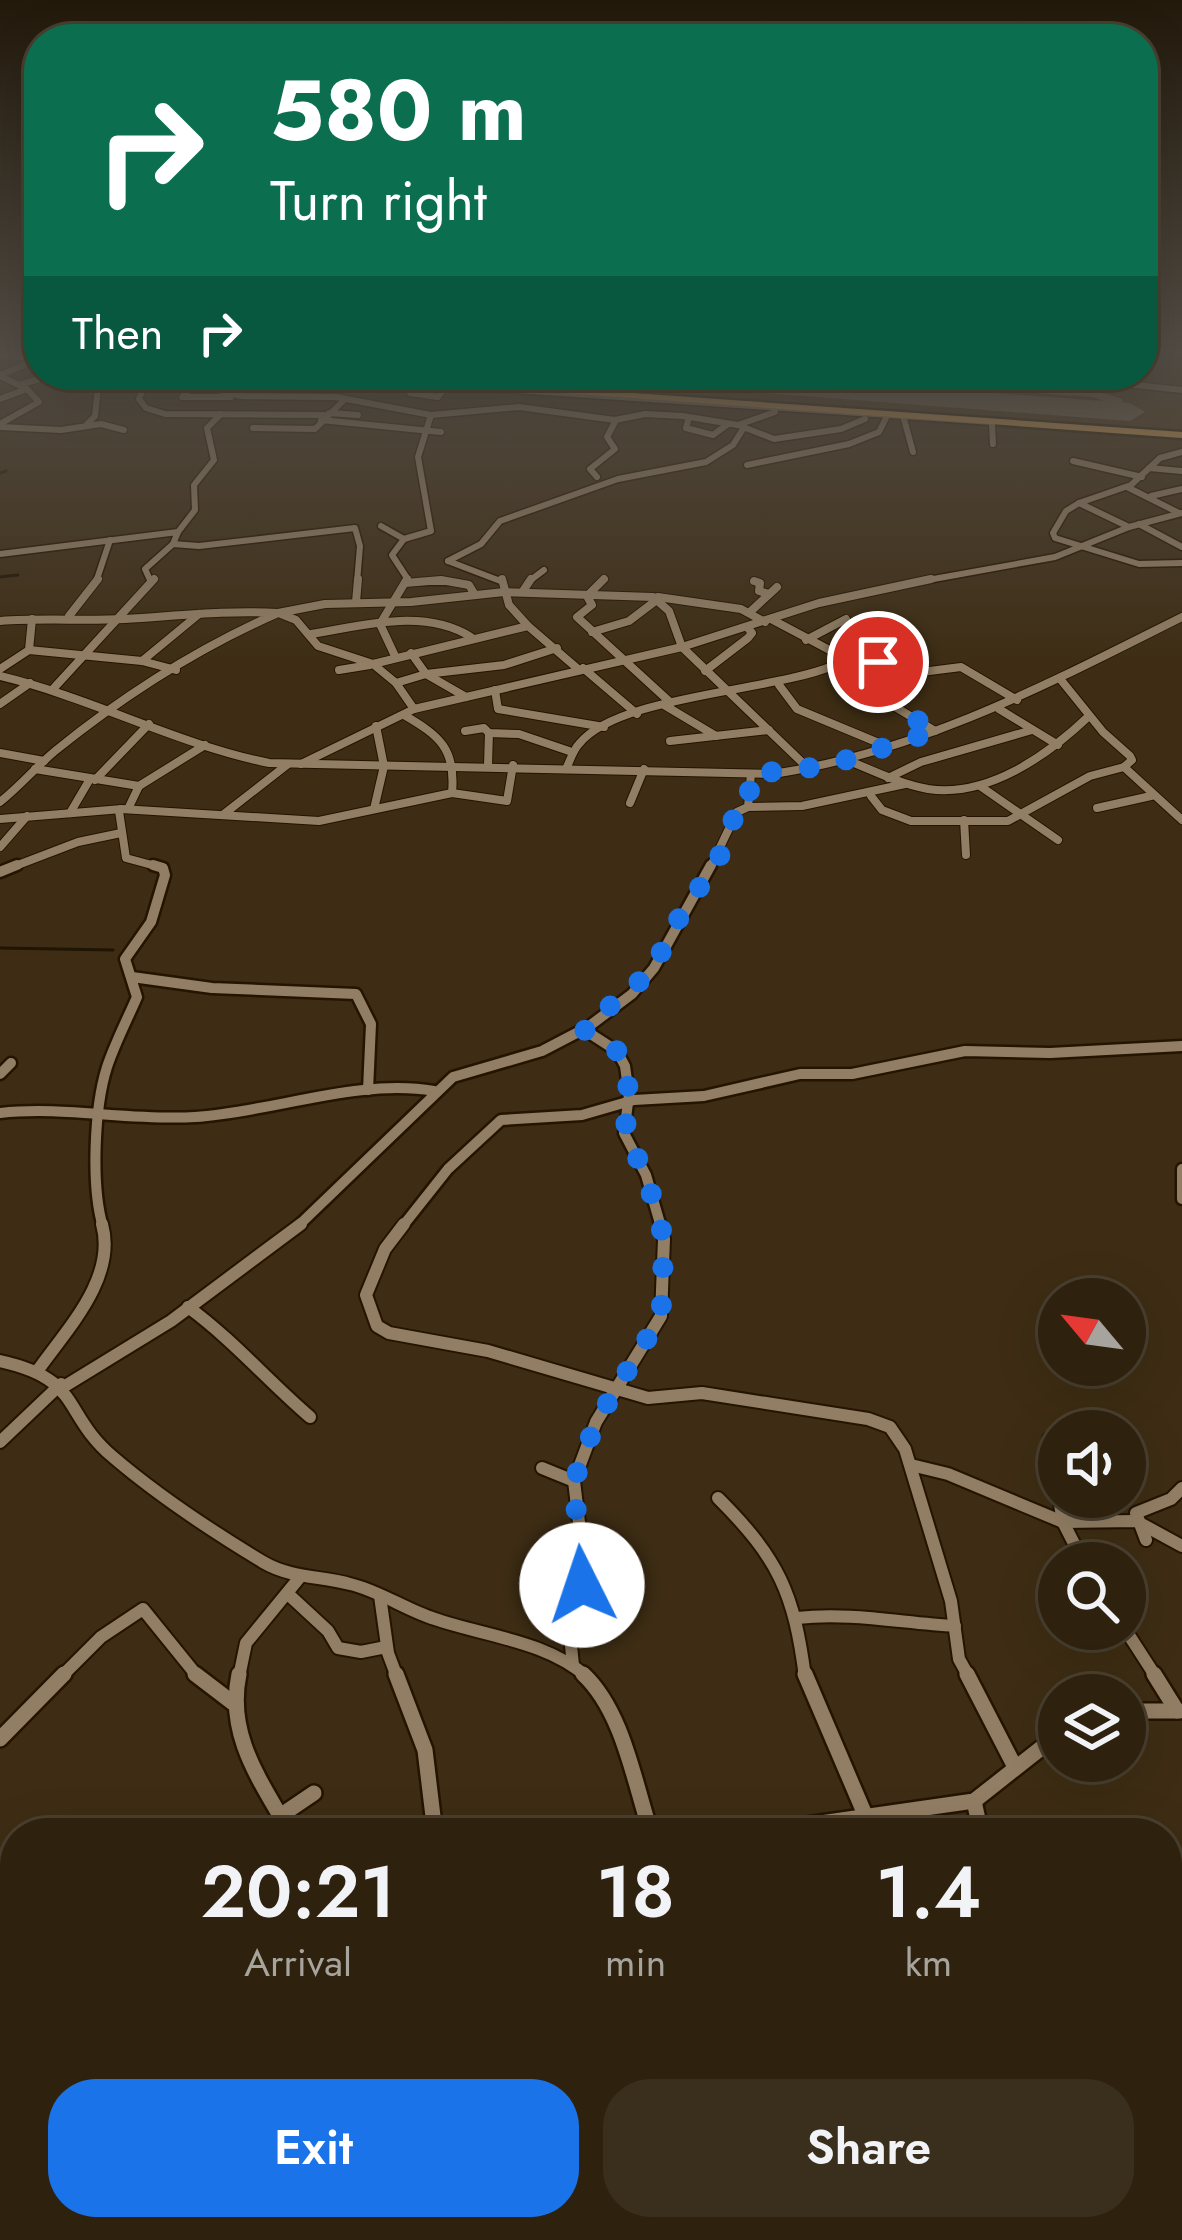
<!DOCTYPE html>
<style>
:root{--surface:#2e220f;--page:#3a2f1d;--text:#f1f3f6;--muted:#a7a49e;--line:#493f2f;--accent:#1a73e8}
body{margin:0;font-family:Jost,sans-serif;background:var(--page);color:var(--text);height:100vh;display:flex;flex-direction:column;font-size:45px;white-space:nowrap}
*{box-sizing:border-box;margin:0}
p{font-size:39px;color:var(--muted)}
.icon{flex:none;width:66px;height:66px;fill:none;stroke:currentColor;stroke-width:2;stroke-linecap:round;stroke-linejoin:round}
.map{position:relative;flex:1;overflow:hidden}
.drawer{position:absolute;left:0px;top:1818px;width:1182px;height:423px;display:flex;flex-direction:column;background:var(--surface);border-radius:48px 48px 0 0;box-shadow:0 12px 48px #0002,0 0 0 3px var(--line)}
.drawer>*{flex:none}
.top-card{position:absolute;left:24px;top:24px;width:1134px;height:366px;border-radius:48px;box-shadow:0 12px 48px #0002,0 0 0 3px var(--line);background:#0b6e4f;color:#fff;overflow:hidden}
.needle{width:78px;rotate:299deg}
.buttons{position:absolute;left:1038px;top:1278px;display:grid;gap:24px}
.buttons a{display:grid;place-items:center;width:108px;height:108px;border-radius:50%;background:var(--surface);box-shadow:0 12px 48px #0002,0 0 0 3px var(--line);font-size:60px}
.pin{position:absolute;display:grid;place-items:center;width:102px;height:102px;color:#fff;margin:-51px;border:6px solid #fff;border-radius:50%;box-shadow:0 3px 12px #0007}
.me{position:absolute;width:132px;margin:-66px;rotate:356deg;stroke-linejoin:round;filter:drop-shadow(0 0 9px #0008)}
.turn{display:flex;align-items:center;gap:42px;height:252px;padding:0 48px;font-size:54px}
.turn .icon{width:156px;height:156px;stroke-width:2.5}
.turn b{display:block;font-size:84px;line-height:102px}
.then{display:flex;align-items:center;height:114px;padding:0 48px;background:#0003;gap:24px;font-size:45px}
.eta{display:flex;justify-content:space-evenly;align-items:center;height:204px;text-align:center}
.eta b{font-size:72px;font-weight:600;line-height:84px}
.action{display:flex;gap:24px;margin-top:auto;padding:24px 48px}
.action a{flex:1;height:138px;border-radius:48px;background:var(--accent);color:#fff;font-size:48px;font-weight:600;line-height:138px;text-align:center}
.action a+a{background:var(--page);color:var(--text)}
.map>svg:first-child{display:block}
.built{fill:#493413}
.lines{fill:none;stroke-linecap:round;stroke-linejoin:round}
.stream{stroke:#201403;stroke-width:3}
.taxiway{fill:#786954;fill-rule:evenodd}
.runway{fill:#786954;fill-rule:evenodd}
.minor-far4-casing{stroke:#241400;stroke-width:9}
.minor-far3-casing{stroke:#241400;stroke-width:10}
.minor-far2-casing{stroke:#241400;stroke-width:15}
.minor-far1-casing{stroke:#241400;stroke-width:16}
.minor-casing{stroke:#241400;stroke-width:20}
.highway-casing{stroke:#241400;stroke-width:5}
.minor-far4{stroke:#927e64;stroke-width:6}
.minor-far3{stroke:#927e64;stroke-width:8}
.minor-far2{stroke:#927e64;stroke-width:10}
.minor-far1{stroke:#927e64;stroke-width:12}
.minor{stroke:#927e64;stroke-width:15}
.highway{fill:#e4ab56;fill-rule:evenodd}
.route{stroke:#1a73e8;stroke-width:21;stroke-dasharray:0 37.8}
</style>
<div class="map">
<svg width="1182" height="2240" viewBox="0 0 1182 2240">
<rect width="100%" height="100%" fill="#3e2d14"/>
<polygon class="built" points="382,375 1063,375 1094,383 1182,391 1182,433"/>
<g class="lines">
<g class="stream">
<polyline points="0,473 6,471"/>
<polyline points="0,577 18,575"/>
<polyline points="0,948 113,950"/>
</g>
<polygon class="taxiway" points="1003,383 1094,390 1122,399 1125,407 1107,414 1101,410 1112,404 1093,397 1003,391 960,403 954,399"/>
<polygon class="runway" points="622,375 750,375 1130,403 1145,412 1130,421 636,383"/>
<defs>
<g id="minor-far4">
<polyline points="0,356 39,358"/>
<polyline points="0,375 39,359"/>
<polyline points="57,375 146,377"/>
<polyline points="148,375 139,399 146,408 165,414 326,415"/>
<polyline points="220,375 209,387 241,396 336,397 431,415 519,407 615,420 645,414 683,416 738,425 774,439 841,429 865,419"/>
<polyline points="290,375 993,422"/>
<polyline points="1101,375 1108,382 1182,390"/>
<polyline points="0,376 27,389 39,402 0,424"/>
<polyline points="19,385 53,375"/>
<polyline points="209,387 189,390 182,397 231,397"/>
<polyline points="410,393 438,397 445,387"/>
<polyline points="0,399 27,389"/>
<polyline points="329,413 358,415"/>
<polyline points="689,417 686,428 713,435 728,424"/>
<polyline points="904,419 913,452"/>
<polyline points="321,420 441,432"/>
<polyline points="87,424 95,416 99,378"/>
<polyline points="738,425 775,412"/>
<polyline points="992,425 993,444"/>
<polyline points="0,427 61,430 101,424 124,430"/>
<polyline points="253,428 315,429 345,399"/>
<polyline points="1073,461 1142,477"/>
<polyline points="747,465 849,444 879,432 886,418"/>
<polyline points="1149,468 1182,471"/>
<polyline points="597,477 590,469 615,449 607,437 616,420"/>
<polyline points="1127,487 1179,513"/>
<polyline points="1151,496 1182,489"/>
<polyline points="1079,503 1066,511 1053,533 1055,538 1139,564 1182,563"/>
<polyline points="1139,524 1182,547"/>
<polyline points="381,526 404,539 392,555 407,578 405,582"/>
<polyline points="1129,527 1079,503 1131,485 1160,458 1182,452"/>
<polyline points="178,532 195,510 194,485 214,460 207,428 221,414"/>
<polyline points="404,539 431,531 418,457 431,415"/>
<polyline points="0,554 178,532 173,544"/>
<polyline points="448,561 481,544 500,521 618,479 706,462 733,445 743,429"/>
<polyline points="448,561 503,582"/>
<polyline points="96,582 110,540"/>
<polyline points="151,582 145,569 173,544 199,546 355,528 360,546 357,582"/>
<polyline points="419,582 451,582"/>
<polyline points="528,582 544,570"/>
<polyline points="917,582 1055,557 1129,527 1182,513"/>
</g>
<g id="minor-far3">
<polyline points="502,579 509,605 528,626"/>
<polyline points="604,579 587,596 592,605 577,617 671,703"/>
<polyline points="754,581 760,583 759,591 769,594"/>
<polyline points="405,583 441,580 469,585 475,595"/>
<polyline points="523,591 531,579"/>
<polyline points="658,597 741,609 765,622"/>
<polyline points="356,602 358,579"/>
<polyline points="750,612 777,587"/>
<polyline points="278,613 325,604 411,602 504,592 653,597 669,611 682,647 809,769"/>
<polyline points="281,614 296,620 318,646 373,664"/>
<polyline points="69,616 98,579"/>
<path d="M0 621C42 618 83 621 125 619 177 616 226 610 278 613 198 648 123 696 55 751 36 767 20 786 0 802"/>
<polyline points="592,632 629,621 658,599"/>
<path d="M311 634C362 626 424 607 471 637"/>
<polyline points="806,640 846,619"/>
<polyline points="29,650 142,661 176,670"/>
<polyline points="834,651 878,662 882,677 878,691 887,702 935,731"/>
<polyline points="411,653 426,674 466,697"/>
<polyline points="395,656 380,624 407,579"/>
<polyline points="142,661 199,614"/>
<polyline points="583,668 637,714"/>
<polyline points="0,669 29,650 32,619"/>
<polyline points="339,670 370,665"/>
<polyline points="705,671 748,638 752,633 748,628"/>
<path d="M0 676C92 698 176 744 269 763L773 774C920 752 1050 683 1182 617"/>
<polyline points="882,677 961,667 1017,700"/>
<polyline points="1061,680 1103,732 1130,756 1132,760 1124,767 1182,820"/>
<polyline points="396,683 426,674 504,665 557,648"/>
<polyline points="779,685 797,709 886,746"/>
<polyline points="53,689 154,579"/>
<polyline points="495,690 498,709 604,727"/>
<polyline points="0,704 30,683"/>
<polyline points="664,705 716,736"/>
<polyline points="414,709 396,683 373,664 528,626 578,669"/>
<polyline points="999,709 1058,745"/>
<polyline points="465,731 484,728 489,733 519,734 569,751"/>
<polyline points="670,741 769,730"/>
<polyline points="0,753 44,761"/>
<path d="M847 760C874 771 900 784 928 789 988 798 1048 755 1089 716"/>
<polyline points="301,764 414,709 682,647 819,603 931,579"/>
<polyline points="488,765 489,733"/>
<polyline points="35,769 139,786"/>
<path d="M566 769C570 761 573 750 579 744 618 695 772 692 835 665L837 654 771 619"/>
<polyline points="888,778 921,762 1032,730"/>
<polyline points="95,780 149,724"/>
<polyline points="980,786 1058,840"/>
<polyline points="452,793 507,801 513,765"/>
<polyline points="871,796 882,810 911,821 1008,821 1090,776 1124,767"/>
<polyline points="630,803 644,769"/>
<polyline points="748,807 802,806 905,784"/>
<polyline points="1097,808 1151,796"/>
<path d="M121 809 319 821 452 793C456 749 440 736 404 715"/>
<polyline points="128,809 139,786 205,745"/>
<polyline points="374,809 384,766 376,726"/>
<polyline points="119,811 126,858 163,868"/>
<polyline points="70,813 90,779"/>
<polyline points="224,814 288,764"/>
<polyline points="0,819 122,809"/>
<polyline points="964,820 966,855"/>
<polyline points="0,847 27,816"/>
<polyline points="10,868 78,842 121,833"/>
<polyline points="710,868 737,812 748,807 751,774"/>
</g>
<g id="minor-far2">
<polyline points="0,872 17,865"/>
<polyline points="132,977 212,988 356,994 371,1024 368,1090"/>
<polyline points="583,1029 617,1051 625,1066 629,1095 624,1133 646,1175 661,1227"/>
<polyline points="0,1074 11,1063"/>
<path d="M0 1113C65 1106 130 1121 195 1117 272 1112 359 1078 434 1091"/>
<polyline points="1182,1169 1182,1199"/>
<path d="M103 1227C91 1187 94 1108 107 1067 115 1043 127 1020 137 997L125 959 151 922 165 875 163 868 153 865"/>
<polyline points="297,1227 453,1077 542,1051 588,1027 632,994 654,968 711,865"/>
<polyline points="402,1227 448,1169 501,1120 582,1115 634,1100 704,1096 800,1074 852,1074 965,1051 1050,1053 1182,1046"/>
</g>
<g id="minor-far1">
<polyline points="404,1224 385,1249 366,1295 377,1326 389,1333 488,1351 648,1398 702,1393 868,1419 890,1427 905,1449 951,1601 959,1659 969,1677"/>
<path d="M188 1307C233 1340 268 1381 310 1417"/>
<path d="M0 1361C83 1379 61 1413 113 1457 155 1493 215 1533 263 1562 290 1578 320 1576 350 1584 380 1591 406 1610 435 1619 484 1636 547 1641 587 1677"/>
<path d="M38 1370C67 1329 117 1278 102 1224"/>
<polyline points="65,1386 171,1321 301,1224"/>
<polyline points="1049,1439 1063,1522 1084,1563"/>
<polyline points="0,1442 61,1384"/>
<polyline points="911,1465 948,1474 1063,1522 1136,1521 1182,1546"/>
<polyline points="542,1468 574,1481"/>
<path d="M718 1498C779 1559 794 1593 805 1677"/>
<polyline points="1146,1540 1136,1513 1171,1499 1182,1488"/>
<polyline points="288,1594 328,1631 338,1648 361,1652 386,1647"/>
<polyline points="380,1596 388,1653 397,1677"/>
<path d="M797 1618C850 1612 901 1623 955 1626"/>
<polyline points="1125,1629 1156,1677"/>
<polyline points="573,1665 570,1636 584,1564 574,1481 596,1422 661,1316 664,1239 660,1224"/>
<polyline points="61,1677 101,1637 143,1609 198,1677"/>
<polyline points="239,1677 246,1643 300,1577"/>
</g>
<g id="minor">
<polyline points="195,1674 233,1703"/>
<path d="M239 1674C226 1736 261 1781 290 1833"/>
<polyline points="396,1674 425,1750 435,1833"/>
<path d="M583 1674C623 1711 634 1782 651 1833"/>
<polyline points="805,1674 866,1817"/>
<polyline points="967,1674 1015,1767"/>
<polyline points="1154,1674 1177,1711"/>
<polyline points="1125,1711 1179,1711"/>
<polyline points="0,1739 64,1674"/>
<polyline points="974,1801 981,1833"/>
<polyline points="283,1814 314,1793"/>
<polyline points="750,1833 974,1801 1059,1734"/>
<polyline points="1167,1939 1182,1943"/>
<polyline points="0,2054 15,2032"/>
<polyline points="0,2058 15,2072"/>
<polyline points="0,2120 15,2109"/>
<polyline points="1167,2147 1182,2147"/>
<polyline points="221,2226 253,2240"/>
<polyline points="460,2226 461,2240"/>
<polyline points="920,2226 933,2240"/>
<polyline points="734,2239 754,2226"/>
</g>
<polygon id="highway" points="339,375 378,375 1182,432 1182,438 343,377"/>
</defs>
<use href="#minor-far4" class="minor-far4-casing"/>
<use href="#minor-far3" class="minor-far3-casing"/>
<use href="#minor-far2" class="minor-far2-casing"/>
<use href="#minor-far1" class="minor-far1-casing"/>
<use href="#minor" class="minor-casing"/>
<use href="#highway" class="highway-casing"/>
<use href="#minor-far4" class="minor-far4"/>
<use href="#minor-far3" class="minor-far3"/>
<use href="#minor-far2" class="minor-far2"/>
<use href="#minor-far1" class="minor-far1"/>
<use href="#minor" class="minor"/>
<use href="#highway" class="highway"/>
</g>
<linearGradient id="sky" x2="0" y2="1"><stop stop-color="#22190b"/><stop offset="0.53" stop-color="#524c45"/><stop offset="1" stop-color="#524c45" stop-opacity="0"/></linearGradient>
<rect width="1182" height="665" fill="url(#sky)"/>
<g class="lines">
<polyline class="route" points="582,1585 574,1481 596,1422 661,1316 664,1239 646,1175 625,1133 629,1094 625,1066 617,1051 583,1029 653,970 672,929 719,858 736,812 748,807 751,774 827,766 935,731 887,702 878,691 882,677 878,662"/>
</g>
</svg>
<div class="buttons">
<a><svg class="needle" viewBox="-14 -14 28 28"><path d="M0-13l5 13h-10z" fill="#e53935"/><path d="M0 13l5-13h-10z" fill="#a7a49e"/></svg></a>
<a><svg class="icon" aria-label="sound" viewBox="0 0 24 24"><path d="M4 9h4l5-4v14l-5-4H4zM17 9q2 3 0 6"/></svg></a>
<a><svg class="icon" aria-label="search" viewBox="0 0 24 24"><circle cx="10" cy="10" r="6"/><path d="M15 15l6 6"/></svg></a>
<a><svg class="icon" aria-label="layers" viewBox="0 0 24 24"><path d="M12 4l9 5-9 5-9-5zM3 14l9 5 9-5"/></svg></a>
</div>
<div class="pin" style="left:878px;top:662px;background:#d93025"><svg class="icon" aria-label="arrive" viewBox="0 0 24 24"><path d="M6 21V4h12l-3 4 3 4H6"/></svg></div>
<svg class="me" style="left:582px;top:1585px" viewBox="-20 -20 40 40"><circle r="19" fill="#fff"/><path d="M0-13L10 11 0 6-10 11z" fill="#1a73e8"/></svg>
<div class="top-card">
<div class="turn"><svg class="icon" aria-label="right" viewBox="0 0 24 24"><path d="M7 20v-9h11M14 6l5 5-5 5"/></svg><div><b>580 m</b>Turn right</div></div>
<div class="then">Then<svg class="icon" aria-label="right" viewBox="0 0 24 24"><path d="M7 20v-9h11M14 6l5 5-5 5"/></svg></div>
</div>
<section class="drawer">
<div class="eta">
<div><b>20:21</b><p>Arrival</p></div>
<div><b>18</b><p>min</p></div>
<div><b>1.4</b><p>km</p></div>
</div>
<div class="action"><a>Exit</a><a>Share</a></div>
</section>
</div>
